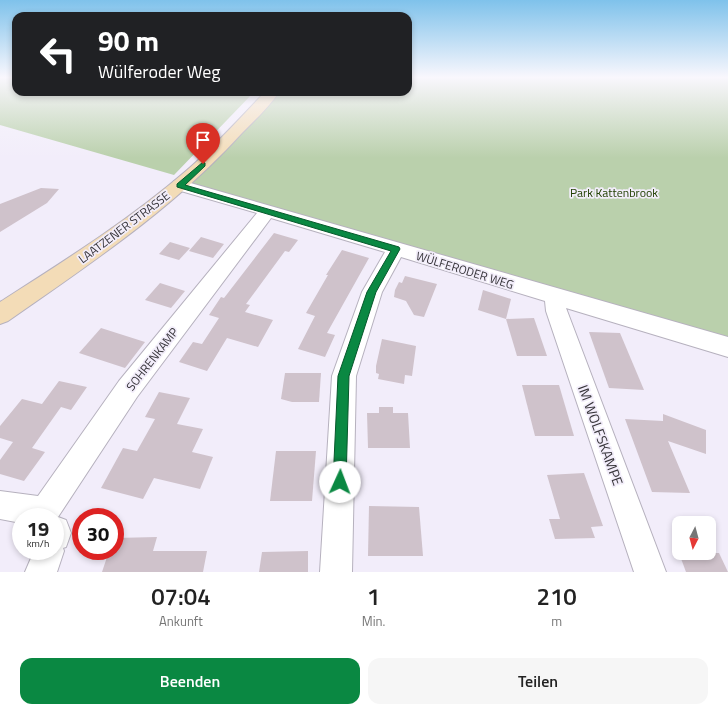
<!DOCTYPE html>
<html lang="de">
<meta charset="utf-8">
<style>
:root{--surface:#fff;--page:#f6f6f6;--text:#222;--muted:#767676;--accent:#0a8842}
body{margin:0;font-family:"Titillium Web",sans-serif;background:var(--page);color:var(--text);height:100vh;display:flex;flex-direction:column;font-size:15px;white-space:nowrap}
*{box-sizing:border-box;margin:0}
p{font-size:13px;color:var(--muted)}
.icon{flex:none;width:22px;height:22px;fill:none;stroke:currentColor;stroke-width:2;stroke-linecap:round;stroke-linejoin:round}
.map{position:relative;height:572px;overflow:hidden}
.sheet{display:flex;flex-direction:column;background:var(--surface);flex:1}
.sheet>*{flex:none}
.hud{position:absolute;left:12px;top:12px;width:400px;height:84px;border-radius:12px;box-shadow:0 2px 6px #0003;background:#202124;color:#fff;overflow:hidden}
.needle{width:26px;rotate:186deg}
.controls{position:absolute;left:672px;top:516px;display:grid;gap:8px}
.controls a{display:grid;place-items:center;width:44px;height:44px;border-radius:8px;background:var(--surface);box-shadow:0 2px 6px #0003;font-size:20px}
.speed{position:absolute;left:12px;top:508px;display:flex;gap:8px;font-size:20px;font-weight:700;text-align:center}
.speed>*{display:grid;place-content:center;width:52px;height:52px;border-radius:50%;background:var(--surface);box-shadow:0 2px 6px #0003;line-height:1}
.speed small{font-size:10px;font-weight:400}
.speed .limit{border:6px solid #d22;background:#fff;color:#111}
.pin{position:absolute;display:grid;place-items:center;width:34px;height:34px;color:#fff;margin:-41px -17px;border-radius:50% 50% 50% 0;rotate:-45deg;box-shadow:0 0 4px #0007}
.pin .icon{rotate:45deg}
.me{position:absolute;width:44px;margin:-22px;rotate:2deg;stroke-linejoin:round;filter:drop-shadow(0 0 3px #0008)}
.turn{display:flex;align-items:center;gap:14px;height:84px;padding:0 20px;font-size:18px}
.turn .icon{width:52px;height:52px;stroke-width:2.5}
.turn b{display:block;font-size:28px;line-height:34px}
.eta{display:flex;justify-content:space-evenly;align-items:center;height:68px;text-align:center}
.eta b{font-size:24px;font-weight:600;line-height:28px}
.action{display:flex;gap:8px;margin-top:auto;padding:8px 20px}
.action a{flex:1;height:46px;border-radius:12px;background:var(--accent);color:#fff;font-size:16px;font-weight:600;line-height:46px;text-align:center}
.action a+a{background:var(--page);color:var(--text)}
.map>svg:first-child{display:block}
.green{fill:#bad0ac}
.building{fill:#cfc2cb}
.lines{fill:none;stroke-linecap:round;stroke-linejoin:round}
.minor-casing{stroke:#b6b1be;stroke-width:2}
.secondary-casing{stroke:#b6b1be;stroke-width:2}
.minor{fill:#fff;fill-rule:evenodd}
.secondary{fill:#f3dcb7;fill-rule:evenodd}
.route{fill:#0a8842;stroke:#06582b}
.labels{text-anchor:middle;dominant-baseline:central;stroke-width:3.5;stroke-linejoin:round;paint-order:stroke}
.park-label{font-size:12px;fill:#203f00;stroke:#f2edfa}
.street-label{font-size:12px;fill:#37353a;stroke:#f2edfa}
.near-street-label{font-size:14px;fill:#37353a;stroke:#f2edfa}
</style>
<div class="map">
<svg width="728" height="572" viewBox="0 0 728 572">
<rect width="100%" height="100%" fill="#f2edfa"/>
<g class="green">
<polygon points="0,78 16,78 16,92 254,92 174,175 0,125"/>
<polygon points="408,78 728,78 728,343 180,185 272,92 408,92"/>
</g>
<g class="building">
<polygon points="41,188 59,189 47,203 0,232 0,204"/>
<polygon points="274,233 298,240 289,252 285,251 246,304 250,305 245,312 273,320 258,347 227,338 207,371 179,362 193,342 202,344 219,318 209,315 221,297 224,298"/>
<polygon points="201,237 224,244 213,258 189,251"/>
<polygon points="170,242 190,248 179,260 159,254"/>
<polygon points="342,250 369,258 327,333 335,335 325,357 298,349 315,316 306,313 328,275 326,275"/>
<polygon points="405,276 437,284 424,317 414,315 406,301 394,297 395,290 399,282 402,283"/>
<polygon points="160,283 185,291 171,308 145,300"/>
<polygon points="483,290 511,299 506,319 478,310"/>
<polygon points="534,318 547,356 517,356 506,319"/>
<polygon points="101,328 145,342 125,368 79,353"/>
<polygon points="589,332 620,333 644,390 609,388"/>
<polygon points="382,339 416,346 412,376 405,375 404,384 378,379 379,374 376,373 376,366"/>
<polygon points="285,373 321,373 319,402 292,402 281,399"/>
<polygon points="59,381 87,387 71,410 61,407 32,448 45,452 24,481 0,474 0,460 13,442 0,438 0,426 22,399 42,404"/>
<polygon points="522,385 559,385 574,436 535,436"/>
<polygon points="159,392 190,398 177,424 203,429 192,452 213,457 200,489 154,478 143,499 101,488 123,448 137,451 155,419 145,417"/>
<polygon points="379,407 393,407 393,413 408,413 410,448 368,448 367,413 379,413"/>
<polygon points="663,414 706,430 706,454 668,441 690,493 652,492 625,419 663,421"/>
<polygon points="276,451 316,451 312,501 270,501"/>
<polygon points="584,473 603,526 591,527 595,538 555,539 549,519 560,519 547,475"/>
<polygon points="369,506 419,507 423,556 368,556"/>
<polygon points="157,537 153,551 207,551 203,572 102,572 109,551 115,551 115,538"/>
<polygon points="308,551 308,572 259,572 262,552"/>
<polygon points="679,553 719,553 728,572 686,572"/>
</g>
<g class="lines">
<defs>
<polygon id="minor" points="180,180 728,337 728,357 566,308 666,572 634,572 546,311 545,301 401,257 382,292 356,376 352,572 320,572 332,376 362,292 385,252 271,218 137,397 58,517 66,520 71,533 66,547 63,548 64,551 57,572 25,572 34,551 55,551 55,517 21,517 21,523 0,519 0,491 38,496 119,381 257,213 174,189 172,185 174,181"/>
<path id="secondary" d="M265 92H279C269 107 255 120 242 133 174 208 91 263 8 321L0 324V302C64 261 128 221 186 171 214 147 239 119 265 92Z"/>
</defs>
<use href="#minor" class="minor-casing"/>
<use href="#secondary" class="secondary-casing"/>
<use href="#minor" class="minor"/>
<use href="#secondary" class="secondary"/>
</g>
<linearGradient id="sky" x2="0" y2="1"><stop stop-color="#7fc2eb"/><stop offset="0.49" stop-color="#f9f7fd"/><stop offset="1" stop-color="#f9f7fd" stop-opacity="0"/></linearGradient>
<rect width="728" height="158" fill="url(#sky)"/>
<polygon class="route" points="203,162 205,163 205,166 185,185 399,247 400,249 376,292 349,376 346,482 344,486 340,488 335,486 333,482 338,376 367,292 391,251 177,187 177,184"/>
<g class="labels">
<g class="park-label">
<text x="614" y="192">Park Kattenbrook</text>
</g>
<g class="street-label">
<text transform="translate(124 227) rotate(-37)">LAATZENER STRASSE</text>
<text transform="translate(465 270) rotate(17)">WÜLFERODER WEG</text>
<text transform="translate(152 359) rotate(-52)">SOHRENKAMP</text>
</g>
<g class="near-street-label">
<text transform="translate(601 435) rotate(70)">IM WOLFSKAMPE</text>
</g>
</g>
</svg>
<div class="controls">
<a><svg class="needle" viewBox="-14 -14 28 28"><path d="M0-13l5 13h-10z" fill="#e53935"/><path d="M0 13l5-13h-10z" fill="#767676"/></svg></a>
</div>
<div class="speed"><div>19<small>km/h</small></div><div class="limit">30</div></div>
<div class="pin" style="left:203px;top:164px;background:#d93025"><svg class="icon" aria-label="arrive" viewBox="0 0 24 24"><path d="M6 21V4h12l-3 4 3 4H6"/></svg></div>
<svg class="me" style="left:340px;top:482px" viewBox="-20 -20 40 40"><circle r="19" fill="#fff"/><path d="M0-13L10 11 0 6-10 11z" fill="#0a8842"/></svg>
<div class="hud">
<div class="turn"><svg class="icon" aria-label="left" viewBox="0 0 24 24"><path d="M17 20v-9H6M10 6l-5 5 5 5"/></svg><div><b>90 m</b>Wülferoder Weg</div></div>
</div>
</div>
<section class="sheet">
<div class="eta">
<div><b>07:04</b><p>Ankunft</p></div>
<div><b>1</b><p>Min.</p></div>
<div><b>210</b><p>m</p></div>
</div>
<div class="action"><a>Beenden</a><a>Teilen</a></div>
</section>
